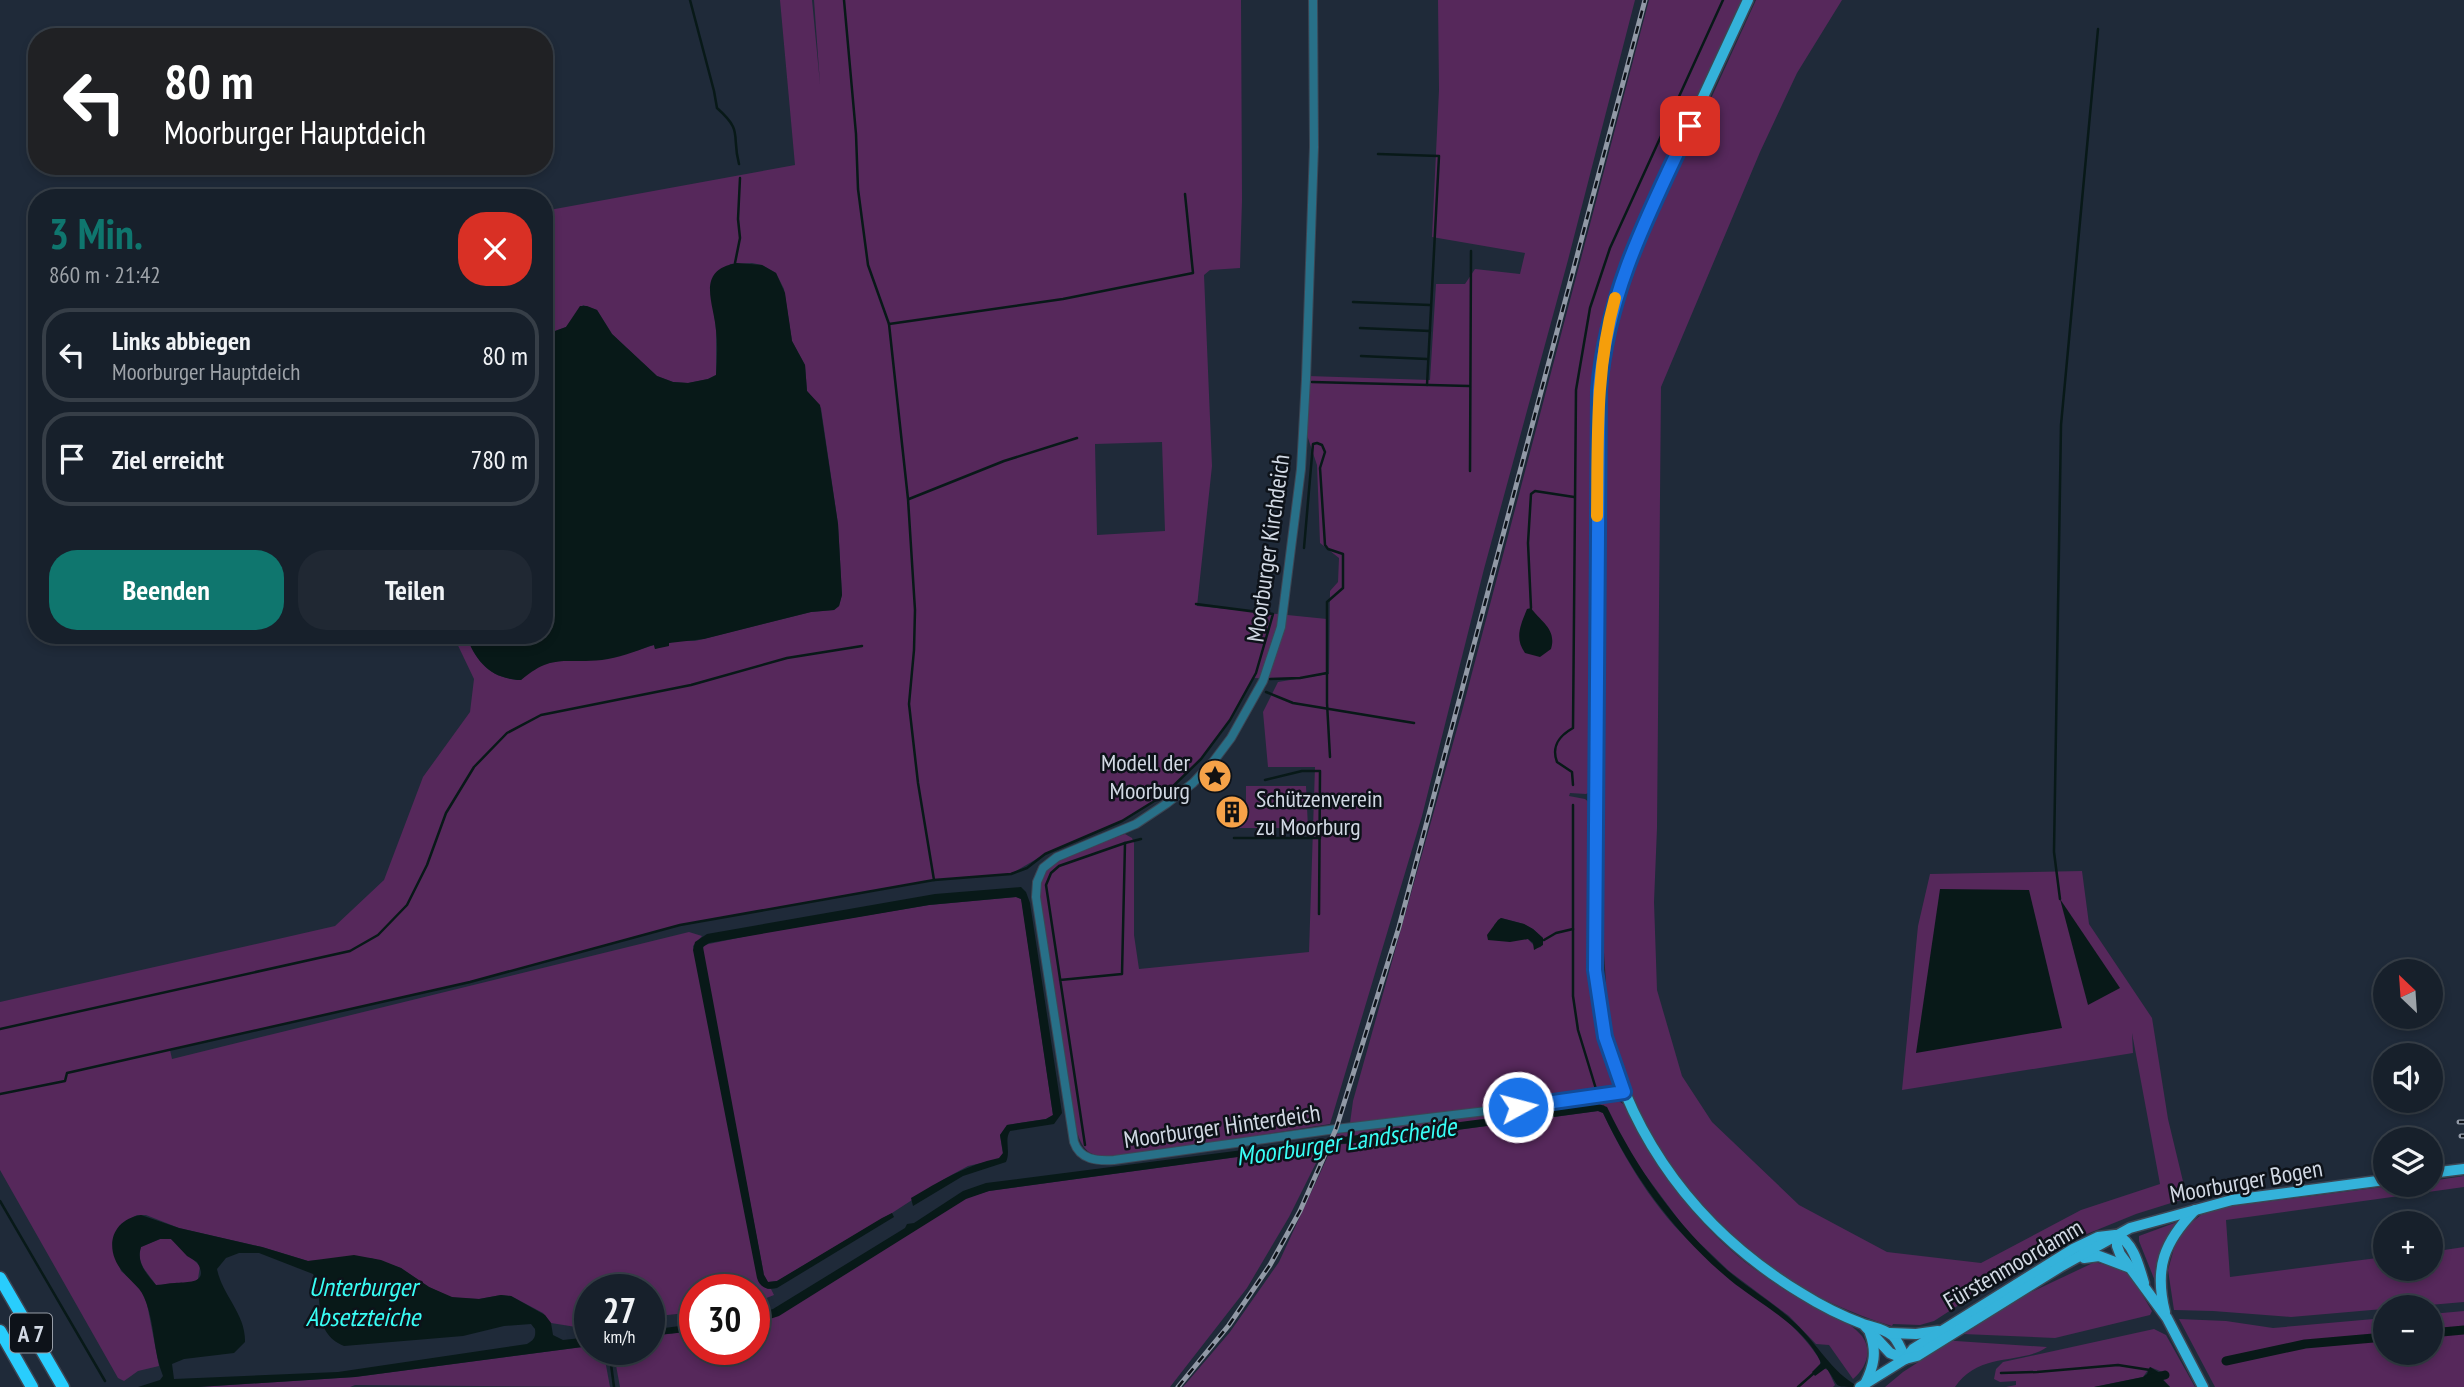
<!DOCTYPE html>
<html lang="de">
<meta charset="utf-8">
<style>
:root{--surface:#17202b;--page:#202833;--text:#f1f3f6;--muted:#9ea3a9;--line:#363e47;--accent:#0f766e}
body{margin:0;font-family:"PT Sans Narrow",sans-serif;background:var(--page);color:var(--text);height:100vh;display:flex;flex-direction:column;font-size:26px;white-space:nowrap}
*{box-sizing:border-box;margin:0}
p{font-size:23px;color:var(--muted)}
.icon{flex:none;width:38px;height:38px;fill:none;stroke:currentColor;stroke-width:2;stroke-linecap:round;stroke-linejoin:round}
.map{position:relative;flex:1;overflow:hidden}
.sheet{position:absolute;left:28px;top:189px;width:525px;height:455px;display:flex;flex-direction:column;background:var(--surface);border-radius:28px;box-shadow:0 4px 10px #0003,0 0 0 2px var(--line)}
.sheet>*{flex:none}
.banner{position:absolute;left:28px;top:28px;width:525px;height:147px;border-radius:28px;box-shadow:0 4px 10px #0003,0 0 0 2px var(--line);background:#202124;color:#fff;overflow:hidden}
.needle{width:46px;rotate:335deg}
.controls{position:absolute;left:2373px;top:959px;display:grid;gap:14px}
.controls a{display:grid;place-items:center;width:70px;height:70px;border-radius:50%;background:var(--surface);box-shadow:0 4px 10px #0003,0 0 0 2px var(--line);font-size:35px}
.speed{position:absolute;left:574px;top:1274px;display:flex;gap:14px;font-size:35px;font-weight:700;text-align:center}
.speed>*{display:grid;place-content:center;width:91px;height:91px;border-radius:50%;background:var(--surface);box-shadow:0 4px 10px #0003,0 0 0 2px var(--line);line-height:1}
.speed small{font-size:18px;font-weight:400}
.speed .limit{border:10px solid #d22;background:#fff;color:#111}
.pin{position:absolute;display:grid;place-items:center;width:60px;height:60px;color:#fff;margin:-30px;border-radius:14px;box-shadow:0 4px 10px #0006}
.me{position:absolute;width:77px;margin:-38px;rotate:83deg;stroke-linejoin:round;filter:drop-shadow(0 0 5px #0008)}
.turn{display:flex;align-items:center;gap:24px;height:147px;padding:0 21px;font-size:32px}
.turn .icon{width:91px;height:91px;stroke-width:2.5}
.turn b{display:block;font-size:49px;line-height:60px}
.round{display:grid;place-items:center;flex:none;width:74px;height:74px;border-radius:28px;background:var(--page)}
.overview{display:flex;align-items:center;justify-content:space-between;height:119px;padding:0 21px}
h1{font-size:42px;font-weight:700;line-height:52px;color:var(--accent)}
.primary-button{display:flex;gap:14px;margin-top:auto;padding:14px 21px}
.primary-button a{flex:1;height:80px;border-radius:28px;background:var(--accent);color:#fff;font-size:28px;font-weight:700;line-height:80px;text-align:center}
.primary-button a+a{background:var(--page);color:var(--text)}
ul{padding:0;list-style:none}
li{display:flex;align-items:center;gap:21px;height:94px;margin:0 14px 10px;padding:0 7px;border:4px solid var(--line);border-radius:28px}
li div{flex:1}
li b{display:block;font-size:26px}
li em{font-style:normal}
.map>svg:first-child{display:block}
.green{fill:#56285b;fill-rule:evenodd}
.water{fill:#081918;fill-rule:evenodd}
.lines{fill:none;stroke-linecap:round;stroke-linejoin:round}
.stream{stroke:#081918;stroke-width:2.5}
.canal{stroke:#081918;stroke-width:9}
.minor-casing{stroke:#3c4654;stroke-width:10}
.major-casing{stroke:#3c4654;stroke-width:13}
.highway-casing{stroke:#3c4654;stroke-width:15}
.minor{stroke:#287088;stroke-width:8}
.major{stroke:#34b2da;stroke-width:10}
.highway{stroke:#29cdfd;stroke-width:12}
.rail-casing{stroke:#9199a6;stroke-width:5}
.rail{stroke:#0d1219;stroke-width:2.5;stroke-dasharray:8;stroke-linecap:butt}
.route-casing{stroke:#114b97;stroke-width:18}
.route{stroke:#1a73e8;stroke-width:12}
.slow{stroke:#f59e0b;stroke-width:12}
.labels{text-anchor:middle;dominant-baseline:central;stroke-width:5;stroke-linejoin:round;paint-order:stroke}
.shield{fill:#0d1219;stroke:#979da7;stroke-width:2}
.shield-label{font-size:23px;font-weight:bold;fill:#d2d9e4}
.street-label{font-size:24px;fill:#d2d9e4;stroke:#0d1219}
.poi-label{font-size:24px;fill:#d2d9e4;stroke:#0d1219;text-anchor:end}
.water-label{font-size:26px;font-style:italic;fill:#39fdf5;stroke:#0d1219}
</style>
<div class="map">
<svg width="2464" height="1387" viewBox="0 0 2464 1387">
<rect width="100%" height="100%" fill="#1f2a39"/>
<g class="green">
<path d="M780 0H812L820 84 814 0H1241L1242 200 1240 268 1210 270 1204 275 1212 466 1197 606 1327 619V672L1309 677 1329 674 1330 591 1338 582 1339 558 1320 543 1317 465 1306 432 1308 376 1430 380 1436 284H1465L1475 269 1520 274 1525 253 1432 237 1439 90 1438 0H1635L1568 260 1484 569 1422 816 1330 1124 1117 1158C1091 1156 1084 1155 1076 1129L1040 898C1041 889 1040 879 1046 871 1058 854 1104 842 1125 834L1132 838 1134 843V935L1139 969 1309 952 1315 767H1268L1263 712 1278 682 1296 679 1253 678 1230 720 1201 759 1164 795 1122 821 1045 854 1011 874 934 880 680 925 470 982 170 1050 172 1059 689 932 702 936 693 946 767 1289H771L774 1295 754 1303V1290H695V1312L649 1317V1290H590V1325L576 1327 551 1323 543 1313 511 1296 501 1295 479 1299 452 1298 429 1287 401 1268 371 1258 308 1261 262 1247 179 1228 146 1215H137L121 1224 116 1257 121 1271 140 1288 147 1304 159 1366 138 1371 124 1381 118 1378 0 1170V1002L335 926 384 880 423 777 470 712 474 679 453 635H466C476 662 491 679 521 680L527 673 545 663 632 652 654 645 655 649 674 641H695L811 612 834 610 839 606 842 595 838 524 821 408 807 391 805 365 792 341 784 289 776 273 762 265 752 263 730 264 714 313 716 330V375L708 379 688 383 673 382 657 376 612 334 597 310 583 305 566 327 544 335V211L795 165ZM1162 442 1165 531 1097 535 1095 444Z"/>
<path d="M1649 0H1743L1615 278C1604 317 1597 356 1593 396L1589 744 1590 792 1586 794 1570 793 1569 796 1585 799 1591 804V978L1599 1034 1614 1081 1613 1087C1606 1094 1598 1095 1589 1093L1376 1123H1350L1353 1101 1462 711ZM1501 918 1524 924 1533 929 1543 938 1541 947 1536 948 1528 939 1496 940 1494 925Z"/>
<path d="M1756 0H1842L1797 73 1760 152 1661 387 1657 828 1654 902 1657 990 1682 1076 1712 1122 1799 1205 1887 1252 1981 1263 2081 1210 2160 1184 2132 1033 2133 1053 1902 1090 1918 926 1930 874 2082 871 2089 924 2152 1018 2168 1119 2187 1198 2136 1214 2082 1236 1982 1290 1934 1321 1920 1325 1893 1324 1892 1326C1737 1281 1620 1145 1601 984L1606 983 1602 922 1605 417 1611 350 1626 290 1637 260 1697 129 1713 108 1708 105Z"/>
<polygon points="1246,786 1306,786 1308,828 1237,828 1238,803 1246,803"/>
<polygon points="1016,897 1021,899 1022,903 1053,1115 1046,1119 1007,1125 1000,1135 1003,1154 999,1159 968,1166 946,1178 892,1213 777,1281 768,1282 764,1275 702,952 704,945 762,933 929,905"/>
<path d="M1611 1099 1619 1101 1623 1104C1657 1168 1697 1228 1757 1271 1771 1281 1787 1292 1802 1300 1821 1311 1848 1319 1862 1336 1873 1351 1866 1368 1853 1379L1829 1345 1816 1344 1789 1316 1729 1271 1687 1231 1635 1161 1604 1105 1336 1138 1337 1133Z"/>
<path d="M1598 1111 1603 1113C1624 1158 1656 1212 1694 1245 1734 1280 1792 1315 1820 1360V1366L1813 1372 1823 1368 1828 1370 1835 1385 1833 1387H1183L1230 1332 1279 1262 1333 1145 1367 1142Z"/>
<polygon points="1325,1145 1289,1217 1247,1288 1170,1387 620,1387 613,1349 649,1349 649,1336 695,1331 695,1349 754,1349 754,1324 779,1315 966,1198 989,1191"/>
<polygon points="2464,1176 2464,1187 2226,1220 2230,1277 2385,1257 2385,1269 2431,1269 2431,1252 2464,1247 2464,1302 2291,1317 2213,1311 2174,1310 2168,1270 2175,1245 2187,1226 2201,1215 2224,1207 2398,1185 2431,1185 2431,1181"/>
<path d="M2177 1222C2164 1241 2154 1258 2155 1281L2139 1241V1236Z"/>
<path d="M160 1239H171L200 1266 198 1279 193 1283 156 1285C147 1272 136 1263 141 1247Z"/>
<polygon points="2095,1262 2128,1271 2152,1311 2150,1315 2055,1338 1963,1334 1964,1329 2006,1304"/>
<polygon points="2464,1311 2464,1387 2215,1387 2179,1319 2226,1321 2273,1328 2385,1318 2385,1353 2431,1353 2431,1314"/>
<polygon points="2154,1329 2166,1335 2195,1387 2170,1387 2162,1378 2166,1377 2165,1373 2150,1367 2143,1377 2094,1387 2006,1387 2016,1385 2016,1381 2000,1382 1994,1379 1996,1369 2003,1362"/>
<path d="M1951 1341H1956L2047 1347C2022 1365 1979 1351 1955 1387H1885L1903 1372Z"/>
<polygon points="590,1346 590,1349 603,1349 610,1387 355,1385 350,1387 198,1387 355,1377"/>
</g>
<g class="water">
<path d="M737 263 762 265 776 273 785 293 792 341 805 365 807 391 820 405 838 524 842 595 839 606 834 610 811 612 704 639 669 643V646L655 649 654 645 650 646C634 652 618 658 602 660 564 664 553 653 521 680 491 679 476 662 466 635H544V335L566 327 580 306H587L597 310 612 334 657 376 673 382 688 383 708 379 716 375C717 360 718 345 716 330 714 303 695 270 737 263Z"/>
<path d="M1531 608C1541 622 1557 629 1551 649L1540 657 1525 653C1514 638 1521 624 1527 609Z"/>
<path d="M1021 887 1026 892 1030 903 1062 1113 1054 1124 1010 1131C1004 1140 1011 1151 1006 1162L963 1176 913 1206 911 1198C940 1181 966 1165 999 1158L1003 1153 1000 1135 1007 1125 1046 1119 1053 1115 1021 899 1016 897 929 905 709 943 703 947 764 1275 768 1282 777 1281 882 1218 892 1213 894 1217 777 1288C768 1290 760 1288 757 1278L693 950 695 942 707 934 935 894Z"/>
<polygon points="1940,889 2029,890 2062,1028 1916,1053"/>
<polygon points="2060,899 2120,988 2088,1005"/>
<polygon points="1501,918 1524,924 1533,929 1543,938 1543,945 1534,950 1533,943 1528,939 1510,942 1488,940 1487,935 1498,920"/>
<path d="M1599 1104 1607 1107C1637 1169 1676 1224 1727 1270 1749 1289 1774 1303 1795 1323 1818 1344 1831 1372 1859 1387 1830 1387 1841 1387 1826 1368L1815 1376 1812 1372 1821 1363C1805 1326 1759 1304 1730 1280 1676 1235 1633 1177 1603 1113L1598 1111 1367 1142 1325 1145 989 1191 966 1199 779 1316 754 1324V1316L773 1309 905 1228 907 1224 914 1223 963 1191 986 1183Z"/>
<path d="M141 1215 179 1228 262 1247 308 1261 354 1255 381 1260 401 1268 429 1287 452 1297 479 1299 501 1295 511 1296 545 1315 551 1323 553 1335 563 1340 590 1337V1346L355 1377 198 1387H138L160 1380 163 1376C153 1351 155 1326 146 1302 142 1288 132 1283 123 1272 104 1250 110 1220 141 1215ZM160 1239H171L187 1256 197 1262C210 1284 188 1282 175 1283 168 1283 163 1285 156 1285 146 1273 136 1263 141 1247ZM239 1253H259L313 1274C326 1300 310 1331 344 1346L463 1336 504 1326 531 1324 535 1329C536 1337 534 1340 527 1344L338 1372 174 1379 172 1364 184 1359 234 1353 245 1342C246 1314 222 1295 217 1269L226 1258Z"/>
<polygon points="695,1324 695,1331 649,1336 649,1330"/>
<polygon points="2150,1367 2160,1373 2162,1379 2170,1387 2094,1387 2143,1377 2147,1374"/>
</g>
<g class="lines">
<g class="stream">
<path d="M690 0 714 91 717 108C744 132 731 134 739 164"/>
<polyline points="1378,154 1439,156 1427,385"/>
<polyline points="735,263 740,238 738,219 740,178"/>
<polyline points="1353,302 1430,305"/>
<polyline points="889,324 1063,299 1193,273 1185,194"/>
<polyline points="1360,328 1430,331"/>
<polyline points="1361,356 1427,359"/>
<polyline points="1312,382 1469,386"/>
<polyline points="1470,471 1471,251"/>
<polyline points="909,499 1004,461 1077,438"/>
<polyline points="1304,548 1313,444 1317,443 1322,445 1325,452 1320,468 1325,545 1328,549 1343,554 1343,588 1327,602 1327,703 1330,757"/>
<polyline points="1531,608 1528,543 1531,494 1535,491 1574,497"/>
<polyline points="1270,679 1300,678 1327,673"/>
<polyline points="1266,692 1293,703 1414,723"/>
<polyline points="1265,780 1302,771 1320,771 1319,914"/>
<path d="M1573 785 1572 772 1557 762C1551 746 1559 736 1573 728L1576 390 1590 308 1610 248 1723 0"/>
<polyline points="1573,805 1573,996 1578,1030 1596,1089"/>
<polyline points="1234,838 1320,838"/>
<polyline points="1125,843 1141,839"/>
<polyline points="934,880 1011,874 1027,868 1045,854 1122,821 1164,795 1201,759 1230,720 1256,673 1273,614 1196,604"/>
<polyline points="2060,899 2054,852 2061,425 2098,29"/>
<polyline points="1544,940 1556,933 1573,929"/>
<polyline points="1060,980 1122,974 1125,843 1059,866 1051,873 1046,885 1085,1145"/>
<polyline points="0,1029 350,951 378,935 407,905 427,865 446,813 474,767 507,733 541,715 691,685 787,658 862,646"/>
<polyline points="0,1094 65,1081 67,1073 470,982 680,925 934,880 918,783 909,704 914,650 915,610 908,499 889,324 868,265 858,189 856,134 844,0"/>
<polyline points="0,1201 105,1381"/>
<polyline points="609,1349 614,1387"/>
<polyline points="2001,1373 2037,1372 2118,1365 2150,1370"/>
<polyline points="1798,1387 1814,1373"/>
</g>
<g class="canal">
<polyline points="2431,1333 2464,1330"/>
<polyline points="2226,1361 2305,1344 2385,1337"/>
<polyline points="2149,1379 2165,1375"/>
</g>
<defs>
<path id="minor" d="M1313 0 1314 147 1306 379 1301 469 1281 627 1263 681 1231 738 1213 762 1193 783 1166 804 1136 824 1057 857 1043 868 1037 882 1036 897 1074 1142C1080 1160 1097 1161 1114 1160L1336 1129 1596 1098 1624 1092"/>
<g id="major">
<path d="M1748 0 1633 248C1611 301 1600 356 1598 413L1596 984C1614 1117 1687 1224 1801 1293 1820 1305 1842 1316 1863 1324 1873 1327 1885 1329 1893 1336 1899 1342 1902 1351 1905 1359"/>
<polyline points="2431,1173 2464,1169"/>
<polyline points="2117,1235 2117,1246 2120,1254 2167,1318 2203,1387"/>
<path d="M2117 1235C2134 1243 2139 1267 2144 1283"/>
<polyline points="2084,1258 2099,1256 2128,1267"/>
<path d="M2165 1312C2154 1268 2164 1242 2195 1210"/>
<polyline points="1865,1326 1890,1353 1905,1359"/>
<polyline points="1890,1333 1916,1334 1938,1331"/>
<polyline points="1905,1359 1913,1349 2073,1249 2098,1237 2115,1235"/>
<path d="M1865 1384C1874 1366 1877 1352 1870 1333"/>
<polyline points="1860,1387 1905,1359 1917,1356 2060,1267 2130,1228 2232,1200 2385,1180"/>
</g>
<g id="highway">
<polyline points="0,1278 63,1387"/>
<polyline points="0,1331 32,1387"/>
</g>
</defs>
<use href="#minor" class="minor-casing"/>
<use href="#major" class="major-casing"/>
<use href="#highway" class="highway-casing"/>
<use href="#minor" class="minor"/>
<use href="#major" class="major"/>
<use href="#highway" class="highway"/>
<defs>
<g id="rail">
<polyline points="2459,1122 2464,1122"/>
<polyline points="2461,1136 2464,1136"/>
<polyline points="1178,1387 1229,1325 1270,1265 1300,1211 1336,1129 1399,927 1645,0"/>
</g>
</defs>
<use href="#rail" class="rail-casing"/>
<use href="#rail" class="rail"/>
</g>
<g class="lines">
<defs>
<path id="route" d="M1518 1107 1624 1092 1605 1037 1595 970 1599 390C1607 292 1649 213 1690 126"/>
</defs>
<use href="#route" class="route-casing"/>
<use href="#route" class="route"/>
<path class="slow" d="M1597 516C1598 442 1595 370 1615 298"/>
</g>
<defs>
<symbol id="sight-disc" viewBox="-11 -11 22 22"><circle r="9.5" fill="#f6a248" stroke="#0d1219"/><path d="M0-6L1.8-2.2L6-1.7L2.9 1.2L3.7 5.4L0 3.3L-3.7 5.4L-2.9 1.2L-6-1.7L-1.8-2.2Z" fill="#111"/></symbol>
<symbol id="building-disc" viewBox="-11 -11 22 22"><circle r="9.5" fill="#f6a248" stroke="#0d1219"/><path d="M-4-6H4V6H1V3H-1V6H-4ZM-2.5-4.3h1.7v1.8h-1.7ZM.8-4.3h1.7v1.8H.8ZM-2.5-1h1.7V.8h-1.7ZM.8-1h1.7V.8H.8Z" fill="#111"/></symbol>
</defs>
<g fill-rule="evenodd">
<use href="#sight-disc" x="1196" y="757" width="38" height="38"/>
<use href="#building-disc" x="1213" y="793" width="38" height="38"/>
</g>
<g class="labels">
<rect class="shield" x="10" y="1313.5" width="42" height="39" rx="5"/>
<g class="shield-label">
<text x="31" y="1333">A 7</text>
</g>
<g class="street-label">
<text transform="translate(1268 548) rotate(-82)">Moorburger Kirchdeich</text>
<text transform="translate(1222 1126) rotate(-8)">Moorburger Hinterdeich</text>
<text transform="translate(2246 1181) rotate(-10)">Moorburger Bogen</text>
<text transform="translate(2013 1264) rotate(-30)">Fürstenmoordamm</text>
</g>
<g class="poi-label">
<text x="1190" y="762">Modell der<tspan x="1190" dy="28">Moorburg</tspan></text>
<text x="1256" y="798" text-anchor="start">Schützenverein<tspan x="1256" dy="28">zu Moorburg</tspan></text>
</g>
<g class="water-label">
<text transform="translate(1346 1141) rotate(-8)">Moorburger Landscheide</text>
<text x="363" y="1286">Unterburger<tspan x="363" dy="30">Absetzteiche</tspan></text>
</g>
</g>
</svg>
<div class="controls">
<a><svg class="needle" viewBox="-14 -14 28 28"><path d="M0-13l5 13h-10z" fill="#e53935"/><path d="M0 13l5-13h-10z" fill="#9ea3a9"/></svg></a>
<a><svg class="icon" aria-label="sound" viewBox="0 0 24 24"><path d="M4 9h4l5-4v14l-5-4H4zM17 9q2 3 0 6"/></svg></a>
<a><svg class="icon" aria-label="layers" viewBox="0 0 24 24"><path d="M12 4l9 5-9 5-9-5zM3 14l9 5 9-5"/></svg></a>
<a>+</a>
<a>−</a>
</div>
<div class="speed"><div>27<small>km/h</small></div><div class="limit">30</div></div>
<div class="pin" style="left:1690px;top:126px;background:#d93025"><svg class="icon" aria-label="arrive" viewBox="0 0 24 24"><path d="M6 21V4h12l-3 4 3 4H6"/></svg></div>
<svg class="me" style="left:1518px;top:1107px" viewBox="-20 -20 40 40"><circle r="17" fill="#1a73e8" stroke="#fff" stroke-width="3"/><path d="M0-11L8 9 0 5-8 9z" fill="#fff"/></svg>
<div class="banner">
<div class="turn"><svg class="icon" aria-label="left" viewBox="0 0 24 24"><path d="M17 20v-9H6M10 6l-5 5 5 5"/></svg><div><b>80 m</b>Moorburger Hauptdeich</div></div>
</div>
<section class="sheet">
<div class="overview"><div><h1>3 Min.</h1><p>860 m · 21:42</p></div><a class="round" style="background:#d93025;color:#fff"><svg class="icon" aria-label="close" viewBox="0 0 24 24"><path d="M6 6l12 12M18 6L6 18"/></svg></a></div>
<ul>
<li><svg class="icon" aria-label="left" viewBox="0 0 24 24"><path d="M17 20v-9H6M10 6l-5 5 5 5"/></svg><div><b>Links abbiegen</b><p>Moorburger Hauptdeich</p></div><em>80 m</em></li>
<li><svg class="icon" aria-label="arrive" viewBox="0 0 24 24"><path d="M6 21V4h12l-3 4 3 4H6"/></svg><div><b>Ziel erreicht</b></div><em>780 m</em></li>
</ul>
<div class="primary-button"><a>Beenden</a><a>Teilen</a></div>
</section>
</div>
